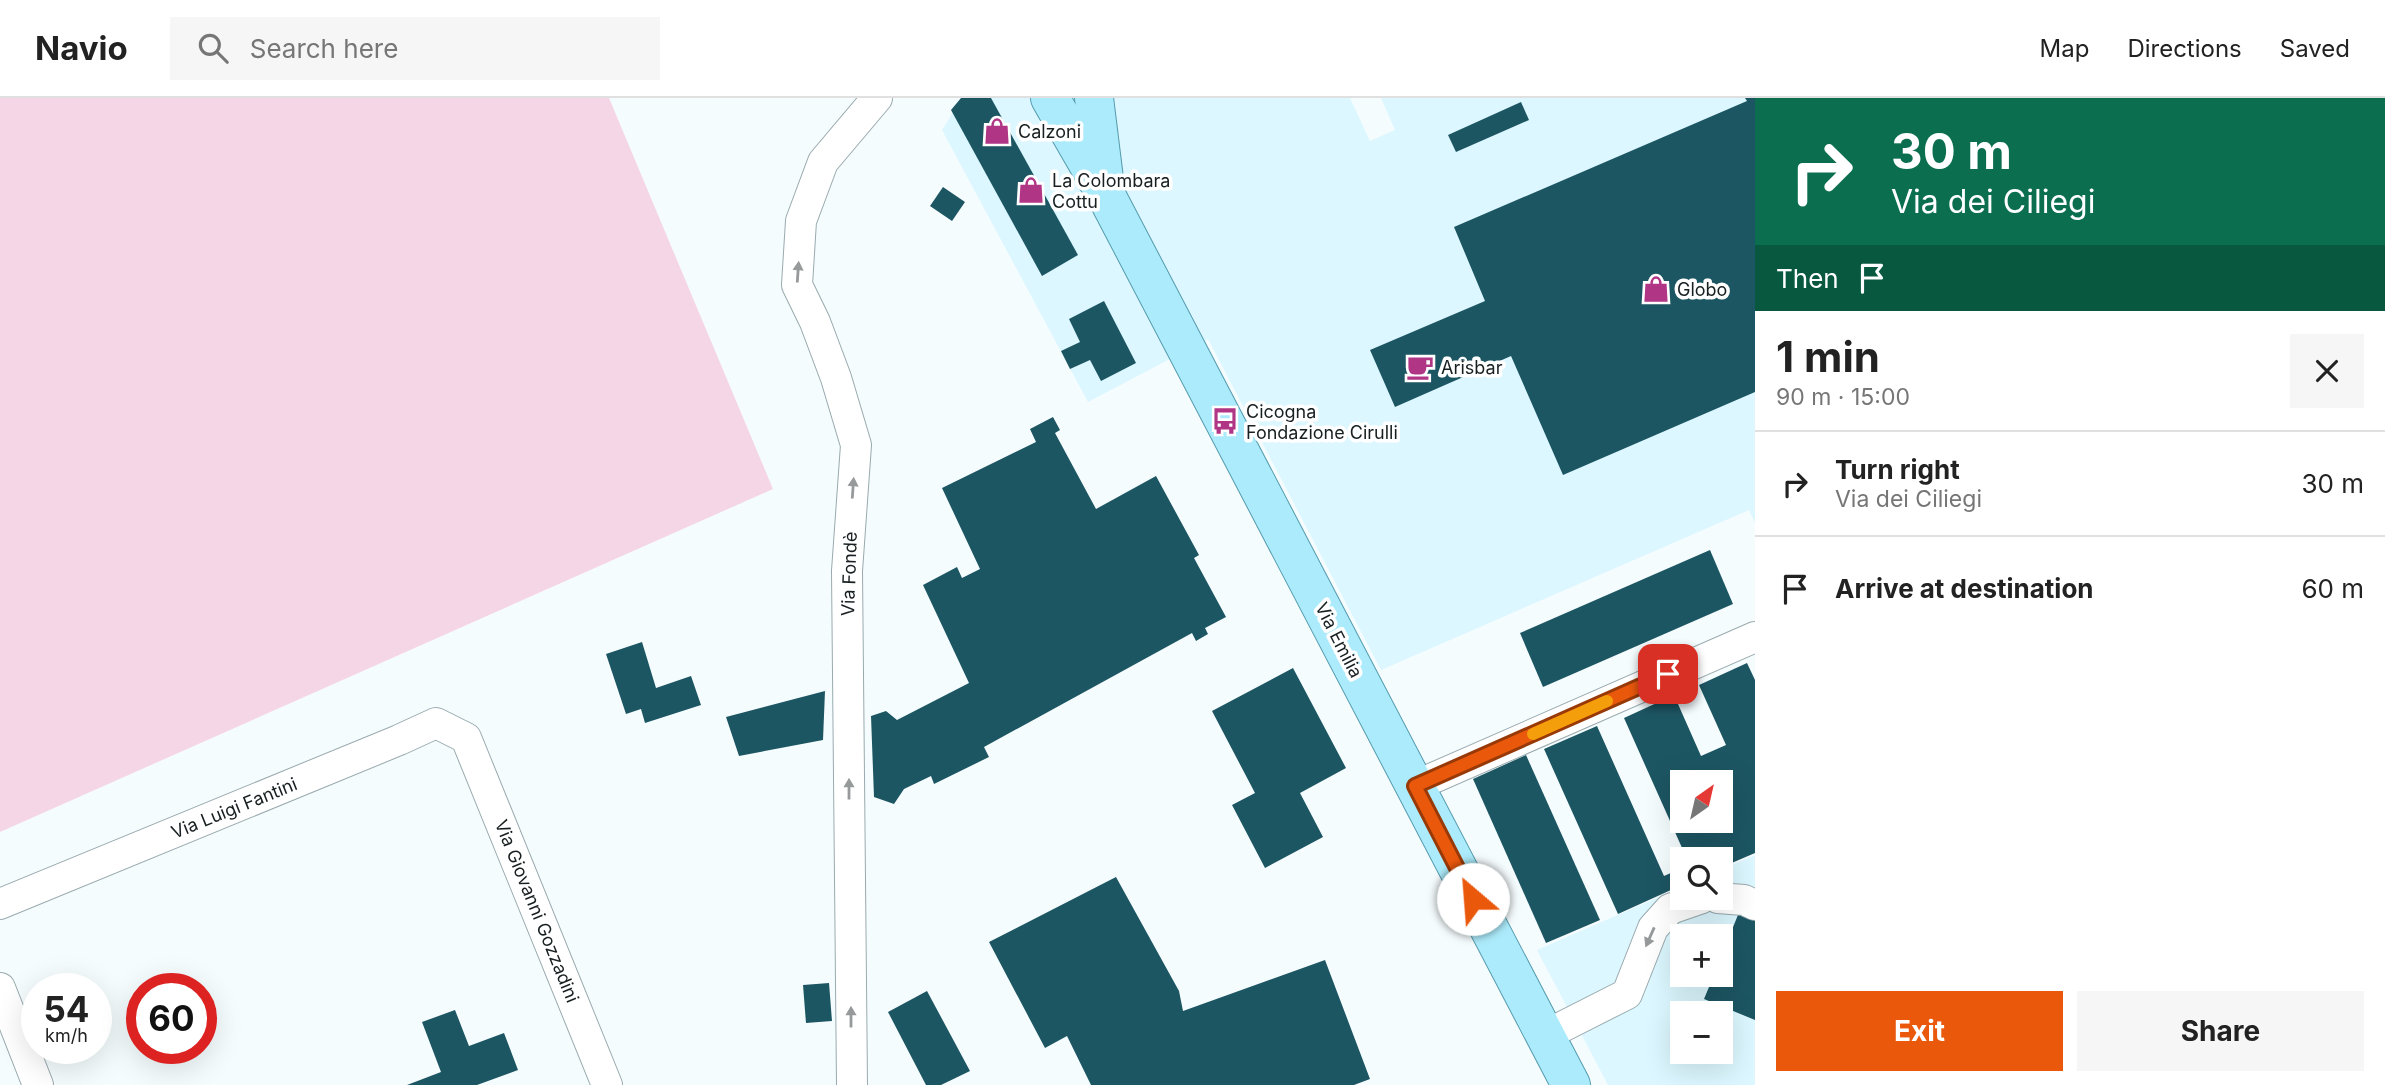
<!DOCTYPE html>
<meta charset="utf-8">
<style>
:root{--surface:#fff;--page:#f6f6f6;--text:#222;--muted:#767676;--line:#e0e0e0;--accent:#ea580c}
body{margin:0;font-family:Inter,sans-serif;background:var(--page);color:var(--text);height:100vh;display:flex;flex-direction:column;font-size:26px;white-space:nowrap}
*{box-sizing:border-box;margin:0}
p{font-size:23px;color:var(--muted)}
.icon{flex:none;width:38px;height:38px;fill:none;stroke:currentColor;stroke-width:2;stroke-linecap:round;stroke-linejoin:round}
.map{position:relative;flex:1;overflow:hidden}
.side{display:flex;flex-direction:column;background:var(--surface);width:630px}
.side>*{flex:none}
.top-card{background:#0b6e4f;color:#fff;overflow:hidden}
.needle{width:46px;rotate:34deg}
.controls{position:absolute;left:1670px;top:672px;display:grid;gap:14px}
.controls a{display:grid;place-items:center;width:63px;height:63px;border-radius:0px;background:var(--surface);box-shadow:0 7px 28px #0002;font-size:35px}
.speed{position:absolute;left:21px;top:875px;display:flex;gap:14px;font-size:35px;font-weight:700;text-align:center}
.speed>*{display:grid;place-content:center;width:91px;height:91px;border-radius:50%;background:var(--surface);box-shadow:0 7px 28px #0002;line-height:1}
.speed small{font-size:18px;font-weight:400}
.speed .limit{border:10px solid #d22;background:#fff;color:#111}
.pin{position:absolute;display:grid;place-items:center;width:60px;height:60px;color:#fff;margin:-30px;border-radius:14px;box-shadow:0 4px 10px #0006}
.me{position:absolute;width:77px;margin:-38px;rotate:333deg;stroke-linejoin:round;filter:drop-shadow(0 0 5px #0008)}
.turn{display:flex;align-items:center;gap:24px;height:147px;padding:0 21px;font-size:32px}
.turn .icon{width:91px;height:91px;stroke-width:2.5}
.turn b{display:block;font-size:49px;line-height:60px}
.then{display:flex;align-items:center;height:66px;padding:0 21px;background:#0003;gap:14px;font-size:26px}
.round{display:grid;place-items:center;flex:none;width:74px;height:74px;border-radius:0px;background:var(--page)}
.head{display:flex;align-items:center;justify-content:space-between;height:119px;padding:0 21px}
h1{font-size:42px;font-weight:700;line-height:52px}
.action{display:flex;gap:14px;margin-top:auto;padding:14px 21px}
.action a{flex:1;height:80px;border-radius:0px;background:var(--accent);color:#fff;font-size:28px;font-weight:700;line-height:80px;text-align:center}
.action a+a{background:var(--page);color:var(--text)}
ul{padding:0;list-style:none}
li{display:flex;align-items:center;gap:21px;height:105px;padding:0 21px;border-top:2px solid var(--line)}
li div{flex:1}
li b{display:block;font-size:26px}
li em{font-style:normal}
header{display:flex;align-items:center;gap:42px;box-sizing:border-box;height:98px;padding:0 35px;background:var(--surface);border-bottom:2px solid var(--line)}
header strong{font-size:33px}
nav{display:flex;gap:38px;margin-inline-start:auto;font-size:24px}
.search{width:490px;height:63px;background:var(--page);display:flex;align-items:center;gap:18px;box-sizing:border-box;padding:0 24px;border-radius:0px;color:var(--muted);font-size:26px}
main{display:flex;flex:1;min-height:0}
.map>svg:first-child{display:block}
.built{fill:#dcf7ff;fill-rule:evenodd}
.green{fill:#f5d6e6}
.building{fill:#1d5663;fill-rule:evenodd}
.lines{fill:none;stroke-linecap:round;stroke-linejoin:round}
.minor-casing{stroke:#99aaae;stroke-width:32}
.major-casing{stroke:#549bad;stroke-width:40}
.minor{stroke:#fff;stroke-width:30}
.major{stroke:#acebfb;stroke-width:38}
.oneway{fill:#979a9b}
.route-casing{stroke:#983908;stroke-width:18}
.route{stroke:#ea580c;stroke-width:12}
.slow{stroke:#f59e0b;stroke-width:12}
.labels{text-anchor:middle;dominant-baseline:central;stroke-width:7;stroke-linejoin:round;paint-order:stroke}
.poi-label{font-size:18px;fill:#181f21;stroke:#fff;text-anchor:start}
.street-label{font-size:18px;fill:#181f21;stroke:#fff}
</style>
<header>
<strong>Navio</strong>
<div class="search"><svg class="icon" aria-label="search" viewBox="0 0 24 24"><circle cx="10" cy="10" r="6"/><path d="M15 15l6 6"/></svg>Search here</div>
<nav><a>Map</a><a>Directions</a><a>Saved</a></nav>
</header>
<main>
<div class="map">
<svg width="1755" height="987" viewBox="0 0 1755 987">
<rect width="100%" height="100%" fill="#f5fcfe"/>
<g class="built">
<polygon points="962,0 1350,0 1370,43 1395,32 1381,0 1755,0 1755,425 1749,412 1381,572 1208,241 1088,304 942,32"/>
<path d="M1755 757V987H1608L1537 852 1682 789V800H1720V772ZM1682 838H1720V877H1682ZM1682 915H1720V954H1682Z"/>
</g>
<polygon class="green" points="0,0 609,0 773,391 0,734"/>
<g class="building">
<polygon points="961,0 991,0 1078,157 1042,178 951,12"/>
<polygon points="1745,0 1755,0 1755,294 1563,377 1511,258 1395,309 1370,252 1485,203 1454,129 1747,3"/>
<polygon points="1521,4 1529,22 1456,54 1448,37"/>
<polygon points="943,89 965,104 952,123 930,108"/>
<polygon points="1104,203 1136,265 1101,283 1090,262 1070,271 1061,253 1080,244 1069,221"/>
<polygon points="1053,319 1060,332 1055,335 1096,411 1156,378 1199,457 1194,460 1226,519 1205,530 1208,536 1196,543 1192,535 984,649 989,659 934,686 931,678 904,691 894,706 874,699 871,618 886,613 897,622 969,585 923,487 957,469 962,480 980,471 942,390 1036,344 1030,331"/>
<polygon points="1710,452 1733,506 1543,589 1520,535"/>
<polygon points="642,544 656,590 691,578 701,607 645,625 641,611 626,616 606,556"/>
<path d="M1747 565 1755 582V755L1720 770V761H1687L1624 620 1674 597 1701 658 1726 647 1699 587ZM1682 684H1720V723H1682Z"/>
<polygon points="1293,570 1346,670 1300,695 1323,739 1265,770 1232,707 1255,695 1212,613"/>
<polygon points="825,593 823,642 739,658 726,619"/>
<polygon points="1597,628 1664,778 1682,770 1682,787 1618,816 1544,651"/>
<polygon points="1526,657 1600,822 1546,845 1473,681"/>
<polygon points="1116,779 1179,893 1183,913 1325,862 1370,981 1354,987 1091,987 1067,938 1045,950 989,844"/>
<polygon points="1740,812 1755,818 1755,922 1704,901 1714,877 1720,877 1720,861"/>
<polygon points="829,885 832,923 806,925 803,887"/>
<polygon points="927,893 970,973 941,987 926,987 888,914"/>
<polygon points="455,912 469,948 504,935 518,972 477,987 407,987 441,974 422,924"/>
</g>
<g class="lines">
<defs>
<g id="minor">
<polyline points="1415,688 1755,539"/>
<polyline points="1718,800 1744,802 1755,807"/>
<polyline points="0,806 399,642 436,625 466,640 607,987"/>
<polyline points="0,890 38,987"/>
<polyline points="1544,938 1627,896 1653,830 1670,811 1702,800"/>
<polyline points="852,987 847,473 856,347 836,280 815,224 797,187 801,123 823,64 877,0"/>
</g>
<g id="major">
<polyline points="1050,0 1106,97 1571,987"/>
<polyline points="1094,0 1104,81"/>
</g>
</defs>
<use href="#minor" class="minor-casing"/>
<use href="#major" class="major-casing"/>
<use href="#minor" class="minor"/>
<use href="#major" class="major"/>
</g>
<defs><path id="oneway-solid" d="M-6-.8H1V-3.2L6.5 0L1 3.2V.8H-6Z" transform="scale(1.75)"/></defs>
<g class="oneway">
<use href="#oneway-solid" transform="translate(798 174) rotate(-86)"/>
<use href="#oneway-solid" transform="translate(853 390) rotate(-86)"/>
<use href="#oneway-solid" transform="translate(849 691) rotate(-90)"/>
<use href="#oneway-solid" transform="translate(1650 839) rotate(114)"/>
<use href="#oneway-solid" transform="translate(851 919) rotate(-90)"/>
</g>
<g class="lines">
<defs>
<polyline id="route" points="1473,801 1415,688 1668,576"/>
</defs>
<use href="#route" class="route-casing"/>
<use href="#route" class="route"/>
<polyline class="slow" points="1533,636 1607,603"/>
</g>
<defs>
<symbol id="shop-bare" viewBox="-9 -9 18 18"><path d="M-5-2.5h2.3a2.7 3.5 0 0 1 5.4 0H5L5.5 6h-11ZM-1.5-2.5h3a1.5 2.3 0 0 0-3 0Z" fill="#b13585" stroke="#fff" stroke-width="2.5" paint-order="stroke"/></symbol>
<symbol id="cafe-bare" viewBox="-9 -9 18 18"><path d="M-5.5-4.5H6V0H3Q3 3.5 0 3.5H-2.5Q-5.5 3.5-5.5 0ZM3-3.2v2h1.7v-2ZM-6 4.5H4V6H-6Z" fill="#b13585" stroke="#fff" stroke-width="2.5" paint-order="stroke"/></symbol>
<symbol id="bus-bare" viewBox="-9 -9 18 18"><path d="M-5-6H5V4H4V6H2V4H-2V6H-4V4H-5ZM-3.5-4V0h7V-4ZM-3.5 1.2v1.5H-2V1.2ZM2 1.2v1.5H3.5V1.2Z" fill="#b13585" stroke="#fff" stroke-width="2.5" paint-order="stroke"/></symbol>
</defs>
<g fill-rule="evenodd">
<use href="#shop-bare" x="978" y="14" width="38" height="38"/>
<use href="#shop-bare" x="1012" y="73" width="38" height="38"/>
<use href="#shop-bare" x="1637" y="172" width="38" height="38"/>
<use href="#cafe-bare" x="1401" y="250" width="38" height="38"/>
<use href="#bus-bare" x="1206" y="304" width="38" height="38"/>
</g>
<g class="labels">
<g class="poi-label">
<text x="1018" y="33">Calzoni</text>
<text x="1052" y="82">La Colombara<tspan x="1052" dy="21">Cottu</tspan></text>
<text x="1677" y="191">Globo</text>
<text x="1441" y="269">Arisbar</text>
<text x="1246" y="313">Cicogna<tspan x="1246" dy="21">Fondazione Cirulli</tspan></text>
</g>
<g class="street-label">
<text transform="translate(849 476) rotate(-88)">Via Fondè</text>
<text transform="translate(1339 542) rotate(63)">Via Emilia</text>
<text transform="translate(234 710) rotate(-22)">Via Luigi Fantini</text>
<text transform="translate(537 813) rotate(68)">Via Giovanni Gozzadini</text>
</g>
</g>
</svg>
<div class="controls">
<a><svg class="needle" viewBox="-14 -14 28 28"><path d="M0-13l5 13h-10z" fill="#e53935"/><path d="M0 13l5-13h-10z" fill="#767676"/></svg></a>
<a><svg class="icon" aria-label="search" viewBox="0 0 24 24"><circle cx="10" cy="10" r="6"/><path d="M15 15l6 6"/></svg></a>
<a>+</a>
<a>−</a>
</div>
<div class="speed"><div>54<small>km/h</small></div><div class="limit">60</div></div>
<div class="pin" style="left:1668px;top:576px;background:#d93025"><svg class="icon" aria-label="arrive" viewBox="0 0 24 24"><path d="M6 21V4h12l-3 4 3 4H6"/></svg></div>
<svg class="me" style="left:1473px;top:801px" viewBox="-20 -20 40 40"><circle r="19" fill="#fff"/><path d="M0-13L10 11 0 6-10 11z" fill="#ea580c"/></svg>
</div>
<section class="side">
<div class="top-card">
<div class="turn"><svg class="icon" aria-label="right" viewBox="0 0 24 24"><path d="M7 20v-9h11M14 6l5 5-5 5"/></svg><div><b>30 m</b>Via dei Ciliegi</div></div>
<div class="then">Then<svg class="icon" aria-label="arrive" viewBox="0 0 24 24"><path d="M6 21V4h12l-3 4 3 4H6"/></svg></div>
</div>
<div class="head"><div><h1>1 min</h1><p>90 m · 15:00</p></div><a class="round"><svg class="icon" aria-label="close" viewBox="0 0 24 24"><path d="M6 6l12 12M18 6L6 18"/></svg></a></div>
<ul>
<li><svg class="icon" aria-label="right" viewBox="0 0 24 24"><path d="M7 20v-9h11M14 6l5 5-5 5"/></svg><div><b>Turn right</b><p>Via dei Ciliegi</p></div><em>30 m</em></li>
<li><svg class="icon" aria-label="arrive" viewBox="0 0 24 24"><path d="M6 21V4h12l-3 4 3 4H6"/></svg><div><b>Arrive at destination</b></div><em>60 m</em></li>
</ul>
<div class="action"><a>Exit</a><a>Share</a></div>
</section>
</main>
